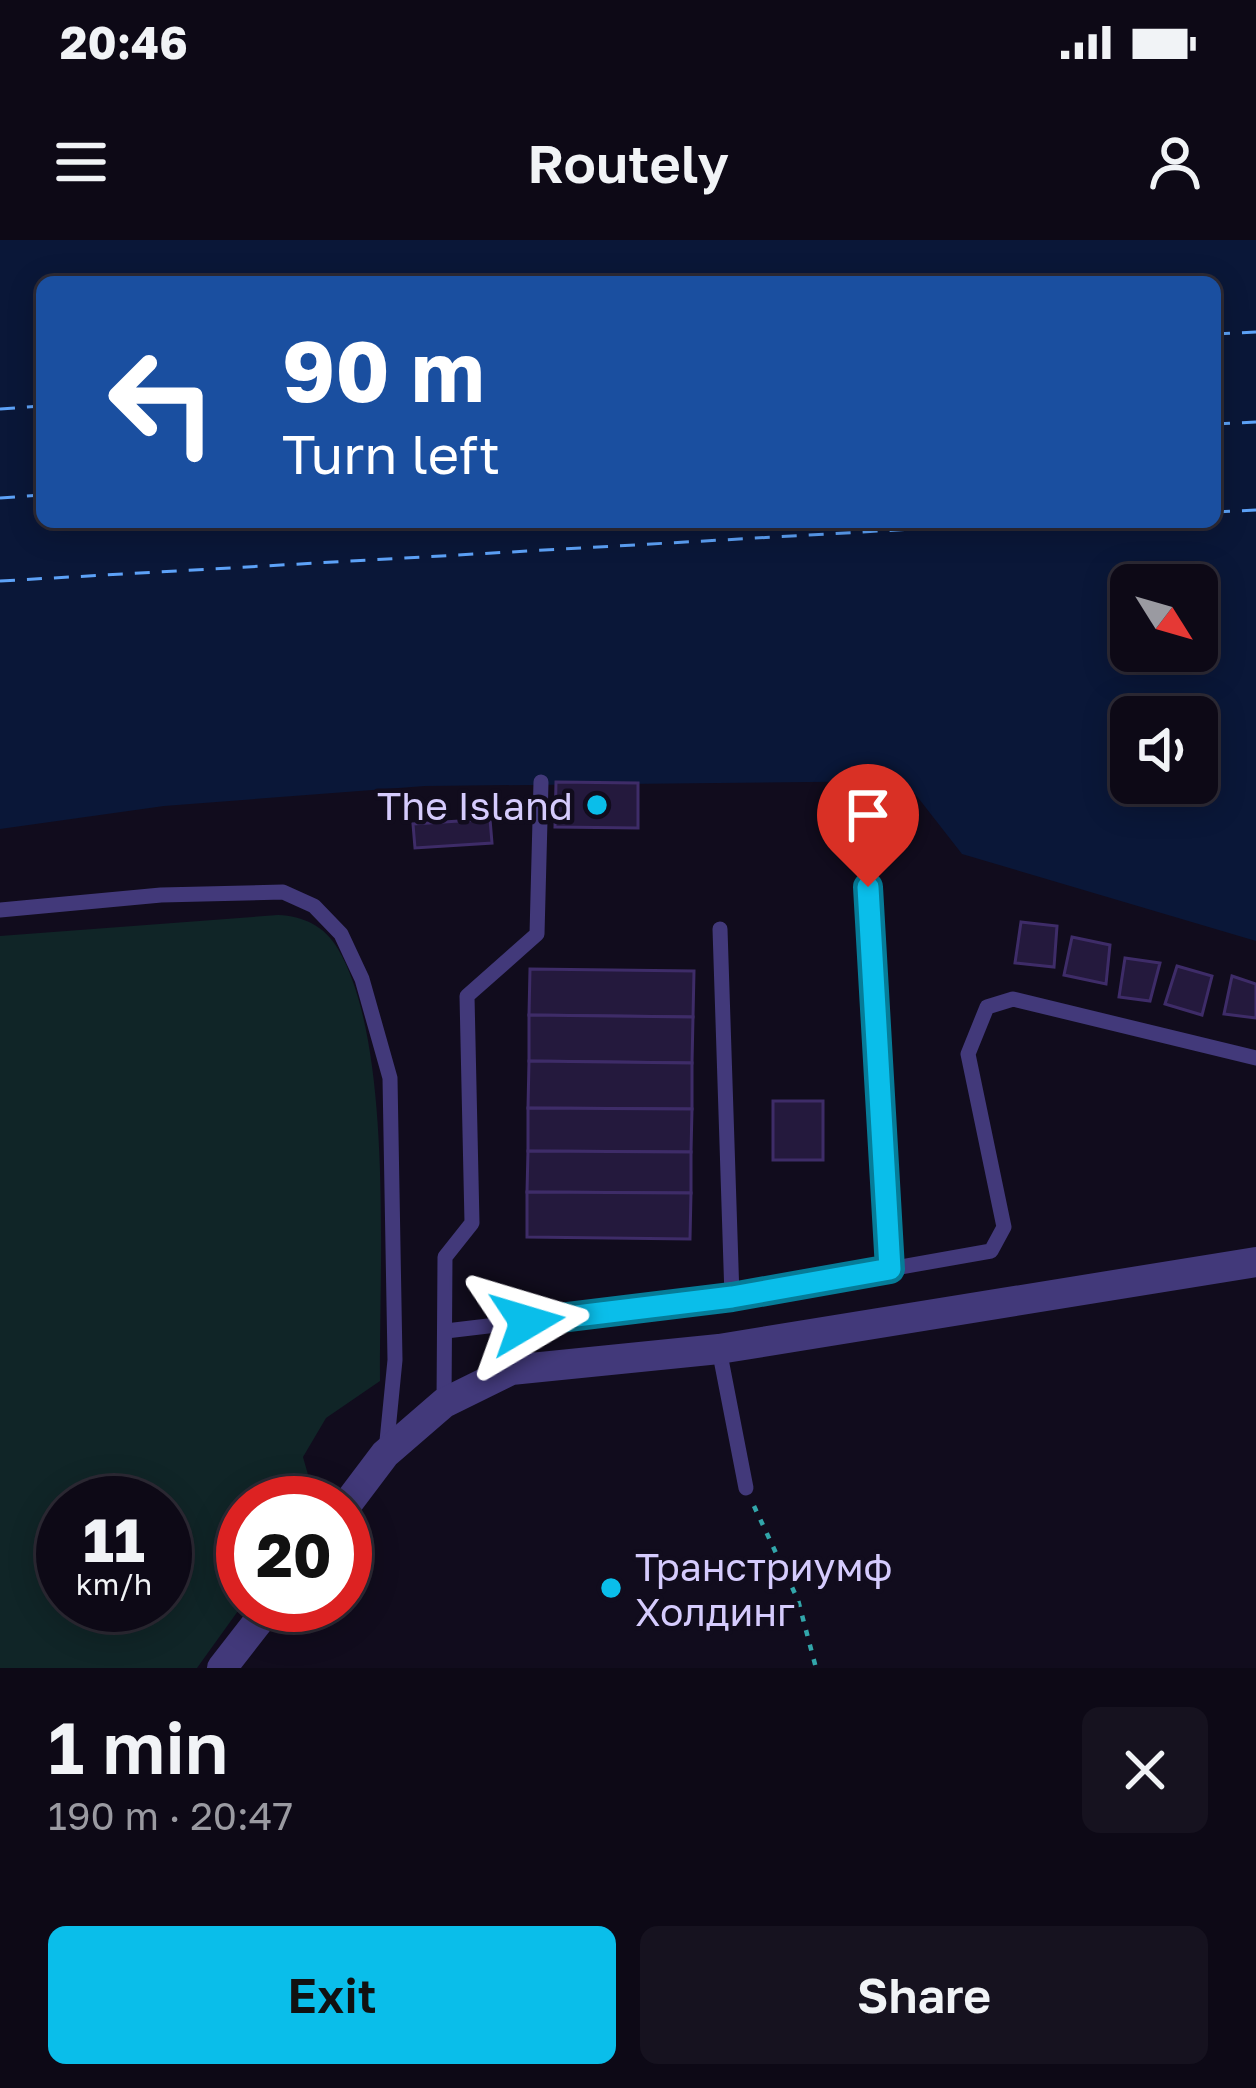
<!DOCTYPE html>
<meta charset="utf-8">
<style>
:root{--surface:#0d0916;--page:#16121f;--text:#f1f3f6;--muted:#9a9aa1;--line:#2d2a35;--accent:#0abeea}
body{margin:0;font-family:"Golos Text",sans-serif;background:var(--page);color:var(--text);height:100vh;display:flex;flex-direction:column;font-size:45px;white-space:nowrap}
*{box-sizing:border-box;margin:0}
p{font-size:39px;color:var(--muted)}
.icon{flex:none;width:66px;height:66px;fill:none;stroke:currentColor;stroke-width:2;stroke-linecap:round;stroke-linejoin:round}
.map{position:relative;height:1428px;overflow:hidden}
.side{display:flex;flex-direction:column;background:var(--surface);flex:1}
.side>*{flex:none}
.banner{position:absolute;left:36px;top:36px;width:1185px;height:252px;border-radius:18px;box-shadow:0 6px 30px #0003,0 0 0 3px var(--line);background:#1a4fa0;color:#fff;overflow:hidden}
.needle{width:78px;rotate:127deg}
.tools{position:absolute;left:1110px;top:324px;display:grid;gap:24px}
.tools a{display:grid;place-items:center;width:108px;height:108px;border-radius:18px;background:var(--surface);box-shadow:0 6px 30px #0003,0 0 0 3px var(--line);font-size:60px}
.speed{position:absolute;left:36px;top:1236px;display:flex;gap:24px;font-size:60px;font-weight:700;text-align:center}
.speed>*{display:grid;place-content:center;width:156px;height:156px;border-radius:50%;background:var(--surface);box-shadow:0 6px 30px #0003,0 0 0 3px var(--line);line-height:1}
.speed small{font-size:30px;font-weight:400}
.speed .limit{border:18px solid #d22;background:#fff;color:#111}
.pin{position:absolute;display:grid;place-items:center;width:102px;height:102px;color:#fff;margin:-123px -51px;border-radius:50% 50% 50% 0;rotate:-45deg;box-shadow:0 0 12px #0007}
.pin .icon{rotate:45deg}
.me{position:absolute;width:132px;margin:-66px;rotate:83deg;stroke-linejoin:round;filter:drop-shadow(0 0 9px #0008)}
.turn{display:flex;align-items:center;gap:42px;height:252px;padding:0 48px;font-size:54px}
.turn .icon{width:156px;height:156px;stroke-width:2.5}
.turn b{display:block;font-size:84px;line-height:102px}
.round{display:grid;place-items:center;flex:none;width:126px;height:126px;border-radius:18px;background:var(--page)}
.summary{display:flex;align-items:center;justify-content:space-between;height:204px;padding:0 48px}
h1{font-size:72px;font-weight:600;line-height:90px}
.action{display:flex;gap:24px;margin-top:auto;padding:24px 48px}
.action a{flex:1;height:138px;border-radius:18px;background:var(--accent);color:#111;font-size:48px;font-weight:600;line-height:138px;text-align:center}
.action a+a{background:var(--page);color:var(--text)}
.status{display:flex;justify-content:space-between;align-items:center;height:84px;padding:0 60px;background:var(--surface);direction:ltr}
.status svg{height:33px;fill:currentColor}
header{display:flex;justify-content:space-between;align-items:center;height:156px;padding:0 48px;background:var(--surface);font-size:54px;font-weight:600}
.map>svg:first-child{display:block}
.green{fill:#102527;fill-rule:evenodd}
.water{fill:#0a1738;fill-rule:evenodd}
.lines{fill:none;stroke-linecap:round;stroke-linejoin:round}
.ferry{stroke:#5da2f8;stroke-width:3;stroke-dasharray:15 12;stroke-linecap:butt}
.building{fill:#24193d;stroke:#3e2c68;stroke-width:3}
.path{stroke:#32a6aa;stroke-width:4.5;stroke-dasharray:6 9;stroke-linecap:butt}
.lane{stroke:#42397a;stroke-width:15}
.street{stroke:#42397a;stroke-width:30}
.route-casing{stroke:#067c98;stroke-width:30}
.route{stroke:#0abeea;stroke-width:21}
.poi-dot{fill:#0abeea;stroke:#110c1d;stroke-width:4.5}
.labels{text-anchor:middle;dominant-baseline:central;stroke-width:9;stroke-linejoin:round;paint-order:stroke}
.poi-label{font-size:39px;fill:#d5cbfd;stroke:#110c1d;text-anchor:end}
</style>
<div class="status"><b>20:46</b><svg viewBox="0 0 49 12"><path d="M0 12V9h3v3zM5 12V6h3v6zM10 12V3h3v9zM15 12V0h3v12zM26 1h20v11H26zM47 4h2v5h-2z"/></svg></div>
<header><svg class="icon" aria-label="menu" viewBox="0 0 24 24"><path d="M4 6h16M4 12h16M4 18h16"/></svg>Routely<svg class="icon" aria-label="person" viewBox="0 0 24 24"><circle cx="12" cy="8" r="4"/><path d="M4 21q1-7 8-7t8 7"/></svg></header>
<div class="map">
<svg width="1256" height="1428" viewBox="0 0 1256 1428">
<rect width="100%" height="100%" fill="#110c1d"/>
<path class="green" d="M278 675C303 676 325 686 338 709 394 804 379 1029 380 1141L326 1178 303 1217 316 1263H243V1364L197 1428H0V696ZM63 1263H165V1365H63Z"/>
<path class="water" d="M0 0H1256V701L962 614 905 541 425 546 164 566 0 589ZM42 42H1215V282H42ZM1131 345H1197V411H1131ZM1131 477H1197V543H1131Z"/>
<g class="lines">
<g class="ferry">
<polyline points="1215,94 1256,92"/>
<polyline points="0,169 42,166"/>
<polyline points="1215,184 1256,182"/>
<polyline points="0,258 42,255"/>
<polyline points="1215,272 1256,270"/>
<polyline points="0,341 1038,282"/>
</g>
</g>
<g class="building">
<polygon points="556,542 638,543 638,588 555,587"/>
<polygon points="490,579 492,603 415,608 413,584"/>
<polygon points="1021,682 1057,686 1054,727 1015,723"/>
<polygon points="1072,697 1110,705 1106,744 1064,735"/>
<polygon points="1125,718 1160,723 1150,761 1119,757"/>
<polygon points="1177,726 1212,736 1202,775 1165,764"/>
<polygon points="530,729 694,731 693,777 529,775"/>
<polygon points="1232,736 1256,744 1256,778 1224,774"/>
<polygon points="529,775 693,777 692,823 529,821"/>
<polygon points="529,821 692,823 692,869 528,868"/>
<rect x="773" y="861" width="50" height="59"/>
<polygon points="528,868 692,869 691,912 528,911"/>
<polygon points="528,911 691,912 691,953 527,952"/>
<polygon points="527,952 691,953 690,999 527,997"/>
</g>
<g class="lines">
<polyline class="path" points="754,1266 798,1360 816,1428"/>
<g class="lane">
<polyline points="868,647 889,1029"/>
<polyline points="0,670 161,655 283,652 314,666 341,694 362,739 390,838 395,1120 386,1211"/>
<polyline points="720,689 732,1057"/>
<polyline points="446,1091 732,1057 991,1011 1004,987 968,814 987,767 1013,759 1256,818"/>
<polyline points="719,1109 746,1248"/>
<polyline points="444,1163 445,1017 472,983 467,756 537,694 541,542"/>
</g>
<g class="street">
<polyline points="345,1267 385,1214 444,1163 511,1130 719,1109 1256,1022"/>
<polyline points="222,1428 271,1365"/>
</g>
</g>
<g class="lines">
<defs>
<polyline id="route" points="527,1082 732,1057 890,1029 868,647"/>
</defs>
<use href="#route" class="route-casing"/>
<use href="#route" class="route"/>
</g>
<g class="poi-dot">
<circle cx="597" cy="565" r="12"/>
<circle cx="611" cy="1348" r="12"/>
</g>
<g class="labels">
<g class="poi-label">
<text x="573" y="565">The Island</text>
<text x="635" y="1326" text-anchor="start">Транстриумф<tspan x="635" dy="45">Холдинг</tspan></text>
</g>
</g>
</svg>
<div class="tools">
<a><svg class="needle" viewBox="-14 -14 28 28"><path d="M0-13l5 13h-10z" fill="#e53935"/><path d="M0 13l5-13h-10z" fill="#9a9aa1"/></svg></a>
<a><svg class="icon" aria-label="sound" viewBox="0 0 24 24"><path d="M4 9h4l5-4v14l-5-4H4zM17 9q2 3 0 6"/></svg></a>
</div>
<div class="speed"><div>11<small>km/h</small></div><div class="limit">20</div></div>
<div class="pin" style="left:868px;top:647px;background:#d93025"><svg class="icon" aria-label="arrive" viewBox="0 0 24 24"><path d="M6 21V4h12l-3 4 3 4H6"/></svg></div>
<svg class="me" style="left:527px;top:1082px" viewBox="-20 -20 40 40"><path d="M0-17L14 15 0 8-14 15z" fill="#0abeea" stroke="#fff" stroke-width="4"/></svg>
<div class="banner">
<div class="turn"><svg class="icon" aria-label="left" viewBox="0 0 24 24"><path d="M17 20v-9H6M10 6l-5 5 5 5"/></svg><div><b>90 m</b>Turn left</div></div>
</div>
</div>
<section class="side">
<div class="summary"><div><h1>1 min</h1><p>190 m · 20:47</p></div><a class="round"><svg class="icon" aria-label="close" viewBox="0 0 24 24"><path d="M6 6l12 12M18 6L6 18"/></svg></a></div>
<div class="action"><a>Exit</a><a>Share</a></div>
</section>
